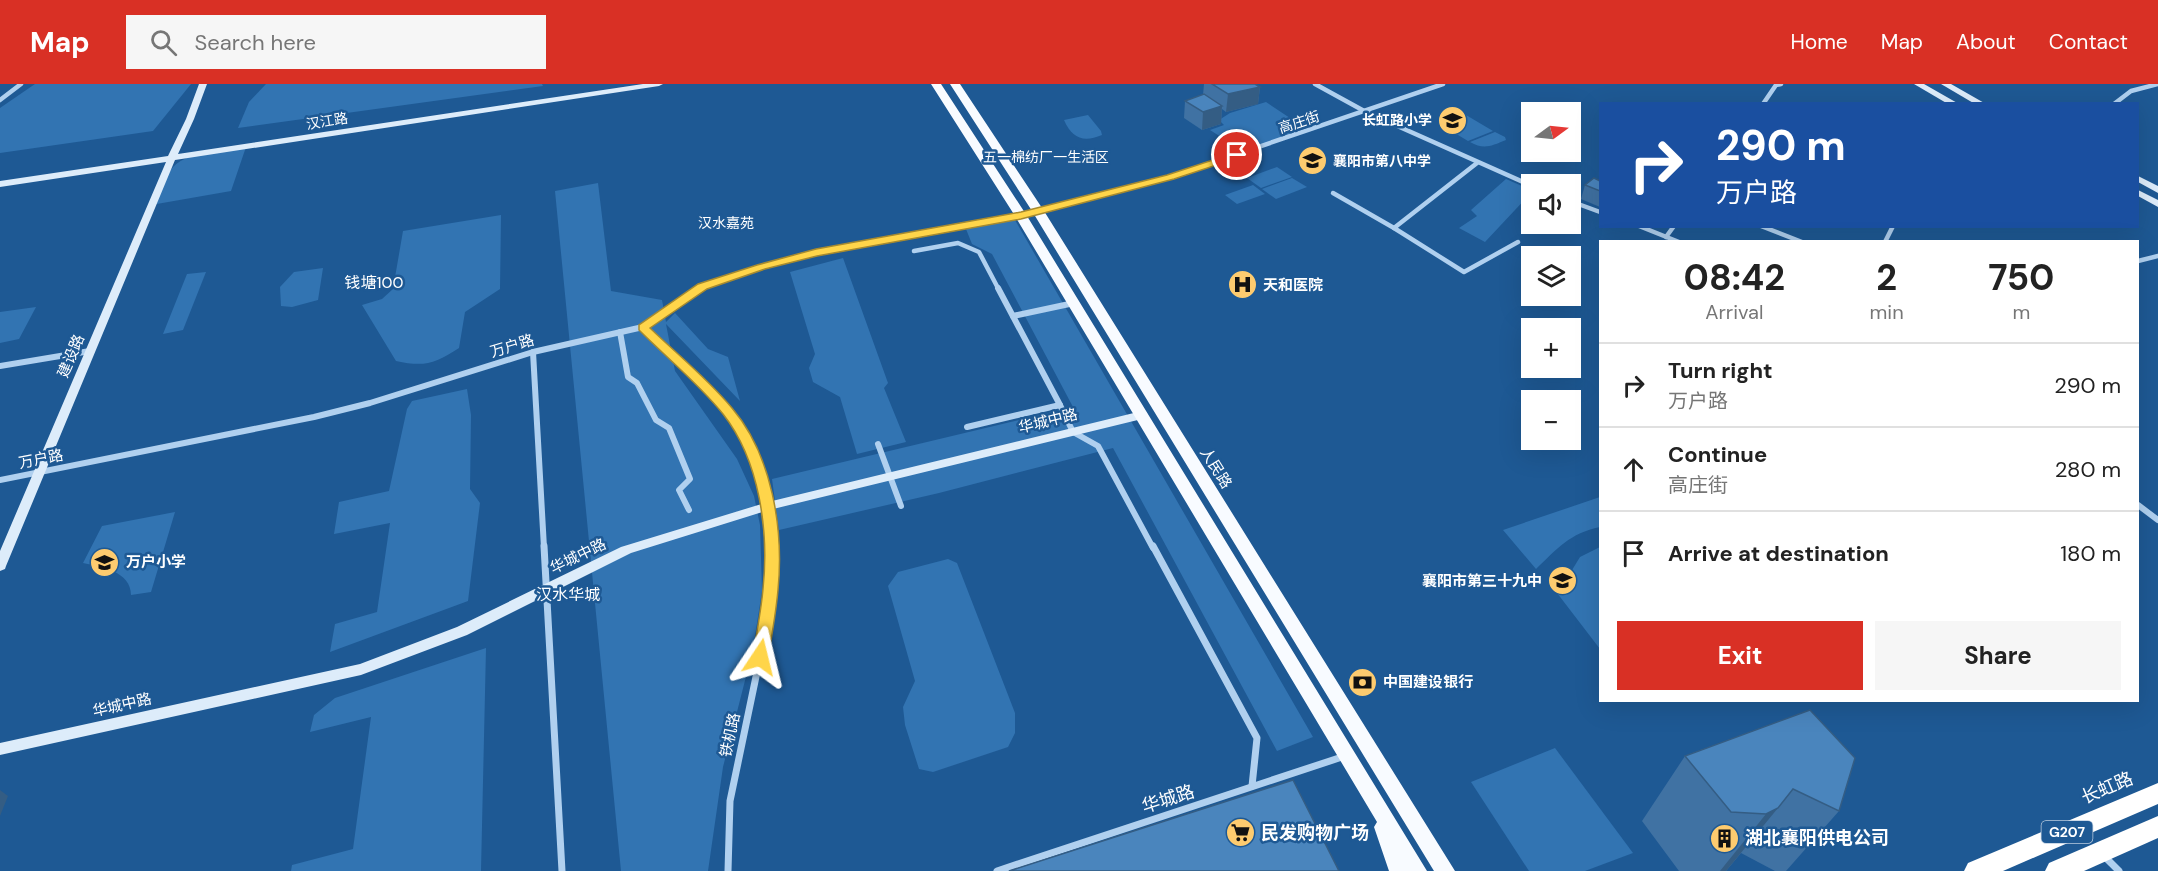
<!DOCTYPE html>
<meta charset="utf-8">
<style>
:root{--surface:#fff;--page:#f6f6f6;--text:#222;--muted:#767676;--line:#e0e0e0;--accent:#d93025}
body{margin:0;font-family:"DM Sans","Noto Sans SC",sans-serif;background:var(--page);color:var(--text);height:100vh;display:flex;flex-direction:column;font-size:22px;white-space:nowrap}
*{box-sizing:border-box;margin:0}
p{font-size:20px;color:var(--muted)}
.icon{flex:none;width:33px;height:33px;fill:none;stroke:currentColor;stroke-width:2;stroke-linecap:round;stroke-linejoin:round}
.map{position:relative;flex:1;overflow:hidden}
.drawer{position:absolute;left:1599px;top:156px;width:540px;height:462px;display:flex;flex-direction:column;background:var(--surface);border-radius:0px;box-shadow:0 6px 24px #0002}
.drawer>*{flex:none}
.guide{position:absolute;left:1599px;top:18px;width:540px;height:126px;border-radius:0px;box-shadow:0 6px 24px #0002;background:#1a4fa0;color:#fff;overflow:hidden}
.needle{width:39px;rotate:75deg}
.fabs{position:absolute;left:1521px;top:18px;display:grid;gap:12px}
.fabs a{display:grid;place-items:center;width:60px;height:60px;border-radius:0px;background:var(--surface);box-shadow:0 6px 24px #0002;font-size:30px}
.pin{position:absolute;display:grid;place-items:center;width:51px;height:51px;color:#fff;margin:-26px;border:3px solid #fff;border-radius:50%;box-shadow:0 2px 6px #0007}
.me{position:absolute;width:66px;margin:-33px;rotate:10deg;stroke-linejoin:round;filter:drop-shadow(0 0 4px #0008)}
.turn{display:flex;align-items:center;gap:21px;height:126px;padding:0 18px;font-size:27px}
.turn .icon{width:78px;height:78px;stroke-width:2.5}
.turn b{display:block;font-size:42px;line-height:51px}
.eta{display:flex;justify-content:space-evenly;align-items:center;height:102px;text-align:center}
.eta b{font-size:36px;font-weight:700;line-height:42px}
.action{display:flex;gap:12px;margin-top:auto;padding:12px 18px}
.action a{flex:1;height:69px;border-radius:0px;background:var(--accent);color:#fff;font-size:24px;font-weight:700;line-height:69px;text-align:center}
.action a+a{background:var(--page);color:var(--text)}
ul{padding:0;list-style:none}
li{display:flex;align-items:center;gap:18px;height:84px;padding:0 18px;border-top:2px solid var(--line)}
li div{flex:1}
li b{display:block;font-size:22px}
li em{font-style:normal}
header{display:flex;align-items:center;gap:36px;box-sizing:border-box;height:84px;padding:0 30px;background:var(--accent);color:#fff}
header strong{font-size:28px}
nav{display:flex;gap:33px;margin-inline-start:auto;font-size:21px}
.search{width:420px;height:54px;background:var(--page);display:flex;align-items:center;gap:15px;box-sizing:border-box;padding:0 21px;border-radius:0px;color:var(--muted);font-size:22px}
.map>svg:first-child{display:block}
.green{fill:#3274b2}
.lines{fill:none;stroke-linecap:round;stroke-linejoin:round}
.street-far2{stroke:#b0d0ef;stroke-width:4.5}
.street-far1{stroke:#b0d0ef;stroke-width:6}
.street{stroke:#b0d0ef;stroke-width:7}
.secondary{fill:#ddecfa;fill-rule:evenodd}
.primary{fill:#f8fbff;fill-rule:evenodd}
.highway{fill:#fff;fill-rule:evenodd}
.wall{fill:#4072a3}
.shaded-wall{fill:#345d84}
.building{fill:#4a85bd;stroke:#345d84;stroke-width:1.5}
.route{fill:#ffd54a;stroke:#a68a30;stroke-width:1.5}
.labels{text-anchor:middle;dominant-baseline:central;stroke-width:5;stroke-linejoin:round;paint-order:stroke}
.far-poi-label{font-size:14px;font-weight:bold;fill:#fff;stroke:#1e5994;text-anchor:end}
.far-street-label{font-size:14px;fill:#fff;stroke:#1e5994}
.far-neighbourhood-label{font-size:14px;fill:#fff;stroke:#1e5994}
.shield{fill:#1e5994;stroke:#bccddf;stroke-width:1.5}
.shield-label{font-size:14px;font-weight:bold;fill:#fff}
.poi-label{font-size:15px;font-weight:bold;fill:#fff;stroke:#1e5994;text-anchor:start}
.street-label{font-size:15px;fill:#fff;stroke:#1e5994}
.neighbourhood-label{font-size:16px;fill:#fff;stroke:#1e5994}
.near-street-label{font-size:18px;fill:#fff;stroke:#1e5994}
.near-poi-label{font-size:18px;font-weight:bold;fill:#fff;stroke:#1e5994;text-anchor:start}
</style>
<header>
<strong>Map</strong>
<div class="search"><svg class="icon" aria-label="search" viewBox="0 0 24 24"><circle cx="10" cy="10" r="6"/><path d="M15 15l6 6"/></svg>Search here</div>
<nav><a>Home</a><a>Map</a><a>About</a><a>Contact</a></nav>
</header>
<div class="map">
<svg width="2158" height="787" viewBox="0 0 2158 787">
<rect width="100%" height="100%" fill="#1e5994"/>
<g class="green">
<polygon points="35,0 191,0 153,47 0,69 0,24"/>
<polygon points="266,0 542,0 543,2 238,44 249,18"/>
<polygon points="1266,18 1308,46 1243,67 1210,46 1224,41 1219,36 1230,29"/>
<polygon points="1460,30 1466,31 1493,47 1468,57 1453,48 1465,43 1453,47 1439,40"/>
<path d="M1088 31 1101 47 1102 51C1083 59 1072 54 1064 36Z"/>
<path d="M1495 48 1505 53 1506 56C1491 62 1484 66 1470 58Z"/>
<path d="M246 63 231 107 151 121C157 110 163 98 170 87 184 66 223 67 246 63Z"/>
<polygon points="1277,83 1292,93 1261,104 1247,94"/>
<polygon points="1292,94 1307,103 1276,115 1262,105"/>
<polygon points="1506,95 1531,106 1531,109 1485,158 1459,144 1477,132 1471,126"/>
<polygon points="598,99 611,207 662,216 666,238 675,229 708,265 728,273 740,317 666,240 675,287 737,375 754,412 760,441 762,507 753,565 723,683 708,787 621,787 555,107"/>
<polygon points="1253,101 1265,110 1237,120 1225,111"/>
<path d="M501 131 500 205 465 228 459 264C435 280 424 283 396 277L362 221 382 215 393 205 403 147Z"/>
<polygon points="1015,136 1313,653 1277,667 1113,364 939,409 779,446 772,395 1073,323 992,170 972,160 966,145"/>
<polygon points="843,174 888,299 884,304 906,358 857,370 840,313 813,298 809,284 815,270 790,188"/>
<polygon points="323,184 318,216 292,223 281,222 280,203 294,188"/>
<polygon points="206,188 183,246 163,250 187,190"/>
<polygon points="36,223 19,255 0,259 0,228"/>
<polygon points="467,305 471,331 470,405 480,419 468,517 330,568 335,540 377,528 390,439 334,450 339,418 389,407 407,325 412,317"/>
<path d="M1600 413V443C1570 449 1557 465 1536 485L1503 446Z"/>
<path d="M175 428 151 508 131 511C131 487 101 483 83 479L102 442Z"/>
<polygon points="1600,463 1600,565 1554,505 1569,491 1580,473"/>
<polygon points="948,475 957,479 1015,629 1015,649 1008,663 933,688 919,685 905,641 903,623 915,597 888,502 898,488"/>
<polygon points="486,564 481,787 291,787 292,781 353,765 371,633 310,648 314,631 335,614"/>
<polygon points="1555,664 1633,769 1585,787 1529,787 1471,698"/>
</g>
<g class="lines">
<g class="street-far2">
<polyline points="1315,0 1366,28 1532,102"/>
<polyline points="0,16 21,0"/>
<polyline points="1763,20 1776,1 1781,0"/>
<polyline points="2114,20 2131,7 2158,0"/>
<polyline points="1477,79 1394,144 1464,188 1518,158"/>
<polyline points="1333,109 1394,144"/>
<polyline points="1570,117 1600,128"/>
<polyline points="1639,142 1679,158"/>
<polyline points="1761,142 1802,158"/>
<polyline points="1666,153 1674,142"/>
<polyline points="1885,158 1893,142"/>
<polyline points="914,167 958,159 979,168 999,206"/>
<polyline points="2138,177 2158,172"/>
<polyline points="696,206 761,183 816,168 1021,132 1170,93 1443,0"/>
</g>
<g class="street-far1">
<polyline points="1013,232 1074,219"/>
<path d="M643 243C690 286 739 328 760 390 768 414 769 439 771 464"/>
<polyline points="620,248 628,293 637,299 656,336 669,344 690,395 679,406 689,426"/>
<polyline points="533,268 544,464"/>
<polyline points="0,282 90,267"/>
<polyline points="1060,321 1073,348 1098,362 1153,464"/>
<polyline points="967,343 1060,321 998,204"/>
<polyline points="878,360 901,422"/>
<polyline points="0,396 314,333 370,319 533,268 643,243 699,204"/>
<polyline points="2138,421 2158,436"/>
</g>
<g class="street">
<polyline points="544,462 562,787"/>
<polyline points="1153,462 1257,654 1252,702"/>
<polyline points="2104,772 2119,787"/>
<polyline points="728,787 730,717 767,540 771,462"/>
<polyline points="997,787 1345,672"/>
</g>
<g class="secondary">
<polygon points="199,0 207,0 194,35 178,70 643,0 663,0 659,2 175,76 6,482 5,485 0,487 0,467 166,78 0,103 0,97 168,72 186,35"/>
<polygon points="1914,0 1924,0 1959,20 1948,20"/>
<polygon points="1941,0 1951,0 1986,20 1975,20"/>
<polygon points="2138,92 2158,102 2158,109 2138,98"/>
<polygon points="2138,106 2158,116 2158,123 2138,112"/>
<polygon points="1142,327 1146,328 1148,331 1146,334 769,426 631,469 467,551 361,591 0,671 0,659 360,580 457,543 621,463 768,418"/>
</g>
<g class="primary">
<polygon points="931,0 941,0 1027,132 1427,787 1389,787 1374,743 1377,738 1015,132"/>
<polygon points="950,0 960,0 1044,127 1455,787 1434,787 1032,127"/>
</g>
<g class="highway">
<polygon points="2158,699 2158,720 2003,787 1964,787 1968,779"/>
<polygon points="2158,732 2158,754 2084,787 2045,787 2049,779"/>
</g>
</g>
<g class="wall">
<polygon points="1204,0 1255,0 1260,3 1258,20 1226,28 1222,25 1221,40 1202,46 1184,34 1185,17 1203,11"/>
<polygon points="1600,97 1600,123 1581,115 1585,101"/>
<polygon points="1810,626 1839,727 1786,787 1775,787 1741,769 1726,787 1679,787 1642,737 1685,672"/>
</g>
<g class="shaded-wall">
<polygon points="1260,3 1258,20 1226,28 1228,10"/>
<polygon points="1222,22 1221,40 1202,46 1203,28"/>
<polygon points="0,706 8,712 0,732"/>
<polygon points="1778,724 1726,787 1720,787 1766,730"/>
</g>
<g class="building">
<polygon points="1212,0 1255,0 1260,3 1228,10"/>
<polygon points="1204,10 1222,22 1203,28 1185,17"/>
<polygon points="1594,94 1600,97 1600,107 1585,101"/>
<polygon points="1810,626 1855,674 1839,727 1793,705 1778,724 1766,730 1731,728 1685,672"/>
<polygon points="1293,696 1339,787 1009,787"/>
</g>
<path class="route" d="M1237 68 1242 71 1241 73 1174 95 1021 135 817 172 765 185 707 205 650 244C677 270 708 295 732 324 772 371 784 445 778 506 776 528 772 551 768 573L766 578 760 580 755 578 753 573C756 551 761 528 763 505 769 448 760 377 723 330 701 302 665 272 639 246V241L698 200 757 181 816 165 1021 128 1167 91Z"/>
<defs>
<symbol id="university-disc" viewBox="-11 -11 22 22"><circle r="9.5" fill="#fdcb6f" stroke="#1e5994"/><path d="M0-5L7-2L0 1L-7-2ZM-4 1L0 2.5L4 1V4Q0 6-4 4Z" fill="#111"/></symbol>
<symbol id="school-disc" viewBox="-11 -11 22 22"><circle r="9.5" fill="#fdcb6f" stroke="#1e5994"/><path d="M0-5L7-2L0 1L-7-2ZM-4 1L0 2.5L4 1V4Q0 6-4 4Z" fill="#111"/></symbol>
<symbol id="hospital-disc" viewBox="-11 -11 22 22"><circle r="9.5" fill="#fdcb6f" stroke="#1e5994"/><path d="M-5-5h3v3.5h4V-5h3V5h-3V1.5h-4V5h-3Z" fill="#111"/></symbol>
<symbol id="bank-disc" viewBox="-11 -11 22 22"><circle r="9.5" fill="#fdcb6f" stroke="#1e5994"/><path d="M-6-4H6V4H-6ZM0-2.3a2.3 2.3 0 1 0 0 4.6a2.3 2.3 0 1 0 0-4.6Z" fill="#111"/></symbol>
<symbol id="supermarket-disc" viewBox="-11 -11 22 22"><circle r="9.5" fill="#fdcb6f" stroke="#1e5994"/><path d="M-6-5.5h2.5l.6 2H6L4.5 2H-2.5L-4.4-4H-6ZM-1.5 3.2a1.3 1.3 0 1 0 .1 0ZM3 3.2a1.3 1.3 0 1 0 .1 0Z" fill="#111"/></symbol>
<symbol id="building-disc" viewBox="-11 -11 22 22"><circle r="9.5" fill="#fdcb6f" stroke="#1e5994"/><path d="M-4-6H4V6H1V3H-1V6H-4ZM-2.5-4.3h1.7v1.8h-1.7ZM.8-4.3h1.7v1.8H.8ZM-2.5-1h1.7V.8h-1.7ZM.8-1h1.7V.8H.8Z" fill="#111"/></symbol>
</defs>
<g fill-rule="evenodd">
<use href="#university-disc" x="1436" y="20" width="33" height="33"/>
<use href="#school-disc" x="1296" y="60" width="33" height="33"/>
<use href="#hospital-disc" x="1226" y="184" width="33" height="33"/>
<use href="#school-disc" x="88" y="462" width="33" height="33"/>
<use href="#school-disc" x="1546" y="480" width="33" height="33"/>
<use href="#bank-disc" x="1346" y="582" width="33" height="33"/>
<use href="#supermarket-disc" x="1224" y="732" width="33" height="33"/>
<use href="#building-disc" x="1708" y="738" width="33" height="33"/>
</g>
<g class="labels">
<g class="far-poi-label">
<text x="1432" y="36">长虹路小学</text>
<text x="1333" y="77" text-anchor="start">襄阳市第八中学</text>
</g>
<g class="far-street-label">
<text transform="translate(327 37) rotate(-9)">汉江路</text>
<text transform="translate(1299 38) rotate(-18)">高庄街</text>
</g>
<g class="far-neighbourhood-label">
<text x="1046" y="73">五一棉纺厂一生活区</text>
<text x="726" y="139">汉水嘉苑</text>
</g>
<rect class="shield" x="2041.5" y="737" width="51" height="22" rx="4.5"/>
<g class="shield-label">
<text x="2067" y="748">G207</text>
</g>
<g class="poi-label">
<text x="1263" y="201">天和医院</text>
<text x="126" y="478">万户小学</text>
<text x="1542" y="497" text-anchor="end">襄阳市第三十九中</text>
<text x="1383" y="598">中国建设银行</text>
</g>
<g class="street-label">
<text transform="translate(512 262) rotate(-17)">万户路</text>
<text transform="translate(71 272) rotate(-67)">建设路</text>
<text transform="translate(1048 337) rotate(-14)">华城中路</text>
<text transform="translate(41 375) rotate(-11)">万户路</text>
<text transform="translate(1216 384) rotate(58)">人民路</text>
<text transform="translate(578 472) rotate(-26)">华城中路</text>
<text transform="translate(122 621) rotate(-13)">华城中路</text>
<text transform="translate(730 651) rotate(-78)">铁机路</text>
</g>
<g class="neighbourhood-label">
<text x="374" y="198">钱塘100</text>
<text x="568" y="510">汉水华城</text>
</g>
<g class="near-street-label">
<text transform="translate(2107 704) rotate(-23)">长虹路</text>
<text transform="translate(1168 715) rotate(-18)">华城路</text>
</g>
<g class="near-poi-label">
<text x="1261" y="749">民发购物广场</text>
<text x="1745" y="754">湖北襄阳供电公司</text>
</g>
</g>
</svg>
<div class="fabs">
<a><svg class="needle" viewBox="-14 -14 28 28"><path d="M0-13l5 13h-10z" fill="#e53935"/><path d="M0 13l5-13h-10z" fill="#767676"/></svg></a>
<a><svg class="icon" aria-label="sound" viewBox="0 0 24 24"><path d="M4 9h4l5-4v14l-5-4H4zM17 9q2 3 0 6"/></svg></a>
<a><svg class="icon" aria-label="layers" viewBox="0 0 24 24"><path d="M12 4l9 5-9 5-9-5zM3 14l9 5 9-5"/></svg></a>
<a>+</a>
<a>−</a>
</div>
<div class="pin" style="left:1237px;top:71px;background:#d93025"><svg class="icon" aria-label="arrive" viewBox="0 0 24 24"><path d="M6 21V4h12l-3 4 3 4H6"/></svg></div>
<svg class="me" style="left:760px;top:573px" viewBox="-20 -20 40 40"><path d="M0-17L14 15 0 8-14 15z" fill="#ffd54a" stroke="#fff" stroke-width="4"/></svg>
<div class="guide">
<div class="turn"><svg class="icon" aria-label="right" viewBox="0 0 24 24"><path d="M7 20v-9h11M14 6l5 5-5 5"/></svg><div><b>290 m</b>万户路</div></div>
</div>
<section class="drawer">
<div class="eta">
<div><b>08:42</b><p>Arrival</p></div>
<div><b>2</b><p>min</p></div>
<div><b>750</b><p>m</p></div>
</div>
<ul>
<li><svg class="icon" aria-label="right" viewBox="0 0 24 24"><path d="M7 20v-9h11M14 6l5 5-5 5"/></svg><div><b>Turn right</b><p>万户路</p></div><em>290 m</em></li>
<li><svg class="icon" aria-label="ahead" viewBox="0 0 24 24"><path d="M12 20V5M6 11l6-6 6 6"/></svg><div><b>Continue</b><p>高庄街</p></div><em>280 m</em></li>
<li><svg class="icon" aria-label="arrive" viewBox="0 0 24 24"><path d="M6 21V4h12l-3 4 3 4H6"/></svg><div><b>Arrive at destination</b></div><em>180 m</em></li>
</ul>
<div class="action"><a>Exit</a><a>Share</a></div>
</section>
</div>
